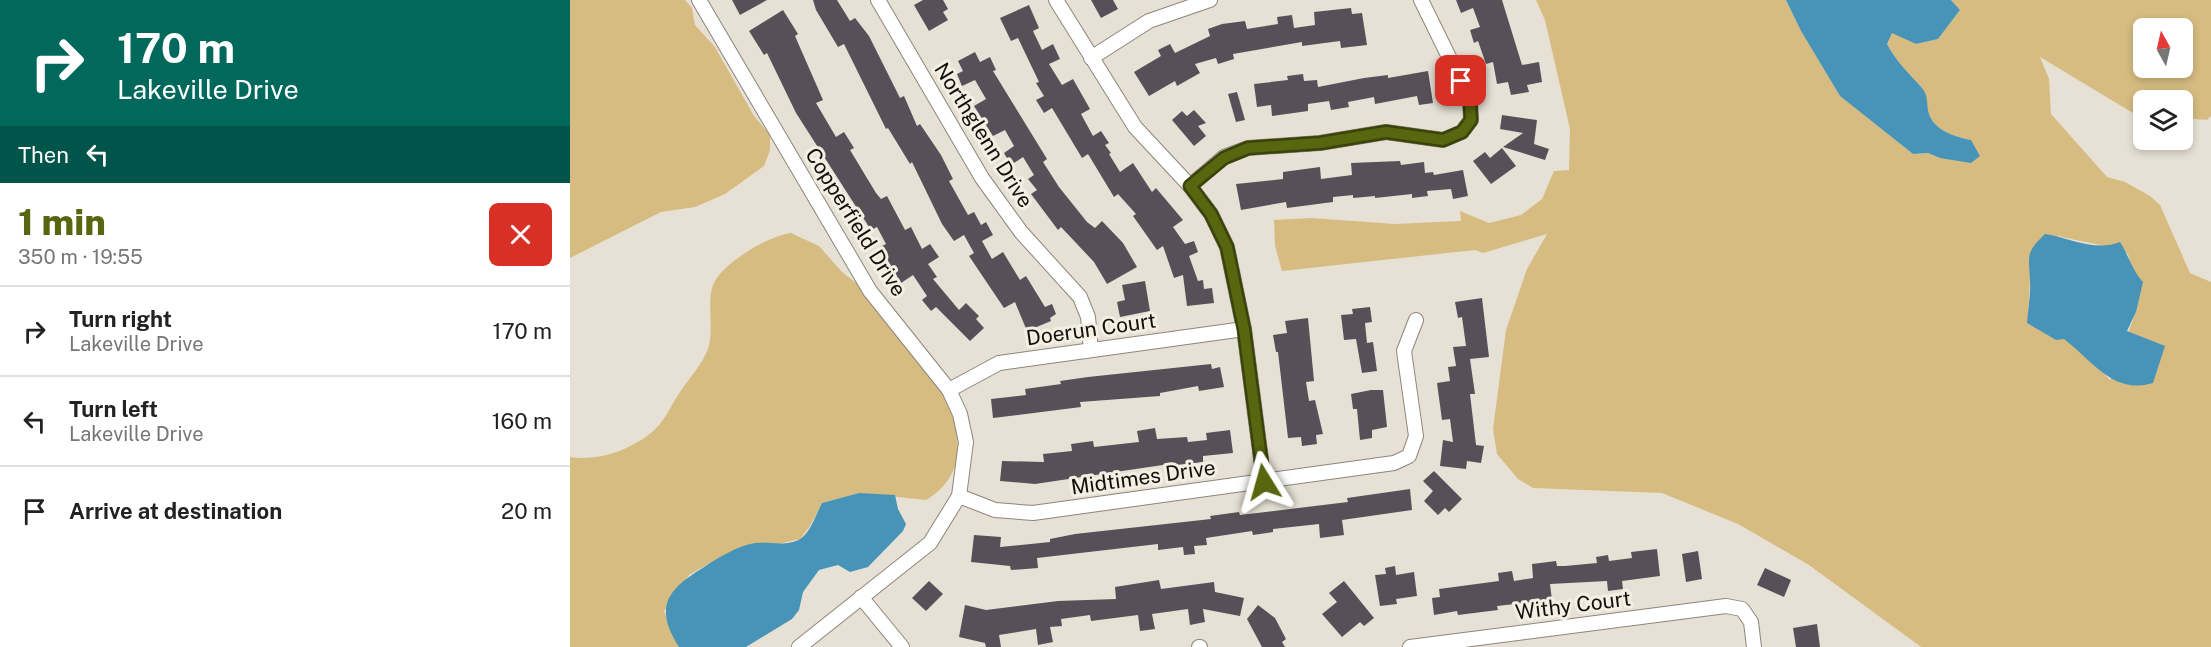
<!DOCTYPE html>
<meta charset="utf-8">
<style>
:root{--surface:#fff;--page:#f6f6f6;--text:#222;--muted:#767676;--line:#e0e0e0;--accent:#58670f}
body{margin:0;font-family:"Public Sans",sans-serif;background:var(--page);color:var(--text);height:100vh;display:flex;flex-direction:column;font-size:22px;white-space:nowrap}
*{box-sizing:border-box;margin:0}
p{font-size:20px;color:var(--muted)}
.icon{flex:none;width:33px;height:33px;fill:none;stroke:currentColor;stroke-width:2;stroke-linecap:round;stroke-linejoin:round}
.map{position:relative;flex:1;overflow:hidden}
.sheet{display:flex;flex-direction:column;background:var(--surface);width:570px}
.sheet>*{flex:none}
.hud{background:#00695c;color:#fff;overflow:hidden}
.needle{width:39px;rotate:352deg}
.controls{position:absolute;left:1563px;top:18px;display:grid;gap:12px}
.controls a{display:grid;place-items:center;width:60px;height:60px;border-radius:9px;background:var(--surface);box-shadow:0 3px 9px #0003;font-size:30px}
.pin{position:absolute;display:grid;place-items:center;width:51px;height:51px;color:#fff;margin:-26px;border-radius:12px;box-shadow:0 3px 9px #0006}
.me{position:absolute;width:66px;margin:-33px;rotate:352deg;stroke-linejoin:round;filter:drop-shadow(0 0 4px #0008)}
.turn{display:flex;align-items:center;gap:21px;height:126px;padding:0 18px;font-size:27px}
.turn .icon{width:78px;height:78px;stroke-width:2.5}
.turn b{display:block;font-size:42px;line-height:51px}
.then{display:flex;align-items:center;height:57px;padding:0 18px;background:#0003;gap:12px;font-size:22px}
.round{display:grid;place-items:center;flex:none;width:63px;height:63px;border-radius:9px;background:var(--page)}
.summary{display:flex;align-items:center;justify-content:space-between;height:102px;padding:0 18px}
h1{font-size:36px;font-weight:800;line-height:45px;color:var(--accent)}
ul{padding:0;list-style:none}
li{display:flex;align-items:center;gap:18px;height:90px;padding:0 18px;border-top:2px solid var(--line)}
li div{flex:1}
li b{display:block;font-size:22px}
li em{font-style:normal}
main{display:flex;flex:1;min-height:0}
.map>svg:first-child{display:block}
.green{fill:#d6bc81;fill-rule:evenodd}
.water{fill:#4794b8}
.building{fill:#575059}
.lines{fill:none;stroke-linecap:round;stroke-linejoin:round}
.street-casing{stroke:#8c867b;stroke-width:16}
.street{stroke:#fff;stroke-width:14}
.route-casing{stroke:#39430a;stroke-width:15}
.route{stroke:#58670f;stroke-width:10}
.labels{text-anchor:middle;dominant-baseline:central;stroke-width:6;stroke-linejoin:round;paint-order:stroke}
.street-label{font-size:21px;fill:#12100c;stroke:#f4efe2}
</style>
<main>
<section class="sheet">
<div class="hud">
<div class="turn"><svg class="icon" aria-label="right" viewBox="0 0 24 24"><path d="M7 20v-9h11M14 6l5 5-5 5"/></svg><div><b>170 m</b>Lakeville Drive</div></div>
<div class="then">Then<svg class="icon" aria-label="left" viewBox="0 0 24 24"><path d="M17 20v-9H6M10 6l-5 5 5 5"/></svg></div>
</div>
<div class="summary"><div><h1>1 min</h1><p>350 m · 19:55</p></div><a class="round" style="background:#d93025;color:#fff"><svg class="icon" aria-label="close" viewBox="0 0 24 24"><path d="M6 6l12 12M18 6L6 18"/></svg></a></div>
<ul>
<li><svg class="icon" aria-label="right" viewBox="0 0 24 24"><path d="M7 20v-9h11M14 6l5 5-5 5"/></svg><div><b>Turn right</b><p>Lakeville Drive</p></div><em>170 m</em></li>
<li><svg class="icon" aria-label="left" viewBox="0 0 24 24"><path d="M17 20v-9H6M10 6l-5 5 5 5"/></svg><div><b>Turn left</b><p>Lakeville Drive</p></div><em>160 m</em></li>
<li><svg class="icon" aria-label="arrive" viewBox="0 0 24 24"><path d="M6 21V4h12l-3 4 3 4H6"/></svg><div><b>Arrive at destination</b></div><em>20 m</em></li>
</ul>
</section>
<div class="map">
<svg width="1641" height="647" viewBox="0 0 1641 647">
<rect width="100%" height="100%" fill="#e7e1d5"/>
<g class="green">
<polygon points="0,0 115,0 122,8 125,25 145,47 184,116 200,135 200,150 194,166 155,194 125,207 91,212 0,258"/>
<path d="M966 0H1216L1231 31 1270 96 1343 154 1358 153 1370 158 1401 140C1386 137 1365 131 1359 114 1356 105 1358 96 1352 88 1339 73 1327 63 1317 44L1322 32 1346 44 1368 39 1390 10 1381 0H1641V116L1637 120 1613 118 1612 100H1574L1573 114 1563 113 1470 57 1479 79 1481 114 1537 177 1555 182 1580 196 1590 205 1620 273 1641 282V647H1351L1239 565 1168 524 1092 493 963 488 948 479 927 454 923 429 936 330 957 269 977 234 913 253 905 250 712 271 705 246 704 220 741 218 825 224 891 221 890 211 919 223 951 215 972 199 984 171 999 170 1000 129 975 20ZM1574 28H1612V68H1574ZM1488 236C1511 242 1536 244 1558 254L1563 271 1566 312 1540 380 1523 362 1494 338 1486 340 1458 323 1460 278Z"/>
<path d="M221 233 249 246 272 272 290 286 374 394C392 433 398 475 356 500L289 493 252 503 240 526 230 539 204 545 181 544 143 561 119 575 94 611 109 647H0V457C29 461 58 451 81 433 95 422 101 405 110 392 119 378 132 365 138 349 145 328 135 298 145 281 156 261 199 236 221 233Z"/>
</g>
<g class="water">
<path d="M1216 0H1381L1390 10 1368 39 1346 44 1322 33 1317 44C1327 63 1339 73 1352 88 1359 96 1356 105 1359 114 1365 131 1386 137 1401 140L1410 156 1401 163 1370 158 1358 153 1343 154 1270 96 1231 31Z"/>
<path d="M1475 234C1500 238 1526 252 1550 242 1559 256 1562 270 1573 282L1566 312 1557 331 1595 346 1583 383C1543 395 1523 361 1494 339L1486 340 1457 323C1458 309 1461 294 1460 280 1459 255 1455 253 1475 234Z"/>
<path d="M289 493 325 495 328 509 336 524 333 531 298 567 280 572 268 565 249 570 233 592 229 610 222 619 176 647H109C85 609 95 591 131 569 146 559 162 549 180 544 196 540 215 548 230 539 241 532 246 514 252 503Z"/>
</g>
<g class="building">
<polygon points="162,0 197,0 170,15"/>
<polygon points="243,0 267,0 280,21 285,18 299,36 330,98 334,96 347,126 350,124 371,155 383,179 379,181 398,215 404,212 411,225 416,222 423,235 412,241 422,259 433,252 450,280 456,276 475,307 482,304 486,314 480,318 481,321 457,331 445,302 434,308 399,256 404,253 394,235 384,241 372,224 342,162 340,164 318,128 316,129 274,44 268,47 246,10"/>
<polygon points="353,0 373,0 378,9 373,12 378,20 359,31 344,5"/>
<polygon points="521,0 543,0 548,9 531,18"/>
<polygon points="886,0 932,0 952,65 969,62 972,82 957,85 959,92 941,95 938,82 927,84 923,62 916,64 908,41 904,43 900,30 910,27 903,8 891,13"/>
<polygon points="459,5 469,28 463,31 472,50 483,44 490,59 479,64 492,85 503,79 520,109 511,114 523,136 531,131 539,143 535,145 541,153 539,154 550,172 563,163 582,192 586,188 613,220 603,227 615,244 624,241 628,252 619,256 628,281 633,280 634,289 642,288 644,303 617,306 613,275 604,278 593,246 587,250 563,216 566,214 548,194 544,197 518,154 512,158 482,108 474,113 466,100 474,96 466,83 469,82 448,38 441,41 430,18"/>
<polygon points="781,8 782,14 792,13 797,45 771,48 770,41 732,46 732,42 663,54 664,59 648,64 646,58 625,64 630,73 607,86 605,81 579,96 564,72 591,56 588,50 600,44 605,53 640,36 638,29 652,24 675,21 677,29 708,24 707,17 722,15 724,28 745,25 744,12"/>
<polygon points="213,10 228,34 225,36 253,100 246,103 266,137 274,132 284,148 280,150 306,193 311,199 317,196 335,230 341,227 352,249 360,244 369,257 358,264 367,277 363,279 389,310 396,303 409,316 406,319 414,328 400,341 366,307 361,311 352,300 357,296 343,275 331,283 310,247 316,244 307,227 301,230 226,113 197,53 194,55 179,31"/>
<polygon points="405,52 410,62 420,57 426,70 423,71 477,159 473,162 489,187 517,222 525,228 532,221 553,243 567,267 537,284 524,262 491,227 488,230 461,194 467,190 458,179 464,175 453,157 441,165 434,153 444,146 435,130 423,136 404,106 416,99 405,80 392,86 387,74 393,71 388,61"/>
<polygon points="858,71 863,103 849,105 847,96 805,104 804,97 778,102 779,107 761,110 759,101 738,104 738,111 702,116 701,105 687,107 684,84 718,80 717,76 733,74 734,81 747,80 748,87 794,78 818,75 818,78"/>
<polygon points="667,92 675,120 666,122 658,94"/>
<polygon points="624,110 636,123 628,126 636,136 624,146 602,120 612,111 617,116"/>
<polygon points="932,115 967,120 964,144 979,149 975,160 933,147 953,133 930,129"/>
<polygon points="932,148 946,166 921,184 903,161 915,152 920,158"/>
<polygon points="830,161 831,165 854,162 855,173 863,172 864,175 893,170 898,196 883,199 881,189 857,191 858,196 842,198 842,194 805,198 805,196 783,198 783,195 763,197 763,202 717,208 716,202 671,210 666,184 713,179 713,172 750,167 751,179 782,175 781,163"/>
<polygon points="575,281 580,311 550,317 547,302 555,300 552,285"/>
<polygon points="912,298 919,357 900,359 905,394 900,394 906,445 914,446 911,463 897,461 896,469 870,466 873,440 883,442 880,419 872,420 867,383 880,381 878,367 886,366 883,347 896,346 892,317 888,318 885,302"/>
<polygon points="800,307 802,322 795,323 797,343 803,342 807,371 792,373 786,339 774,340 771,315 783,314 782,309"/>
<polygon points="738,318 744,381 736,382 739,401 745,400 753,434 746,435 747,444 732,446 731,437 718,438 708,352 706,352 703,335 717,333 715,321"/>
<polygon points="641,364 642,369 650,367 654,387 629,391 628,386 590,393 590,396 510,402 511,407 423,418 421,399 456,395 455,389 491,384 490,381 518,377"/>
<polygon points="801,390 813,390 817,427 802,430 802,438 790,440 787,409 783,409 781,394"/>
<polygon points="585,428 587,439 617,437 618,442 637,440 636,433 660,430 663,453 633,456 633,462 606,465 606,463 465,484 430,481 432,461 474,462 473,454 502,451 501,444 523,441 524,447 569,442 567,431"/>
<polygon points="864,471 892,499 879,512 875,508 868,515 854,501 863,491 853,481"/>
<polygon points="840,489 842,510 772,520 774,535 750,538 749,524 703,529 703,532 683,535 682,531 636,538 637,545 624,546 625,554 614,555 613,547 588,550 588,544 467,558 468,568 441,570 440,566 401,562 404,535 431,537 430,547 480,542 480,539 505,534 641,519 640,516 669,512 670,515 778,502 777,498"/>
<polygon points="1087,549 1090,576 1052,581 1053,589 1038,591 1037,581 980,584 982,600 927,606 928,610 888,615 887,611 864,615 862,598 870,597 869,589 929,581 928,573 942,571 944,581 963,578 962,564 986,561 987,566 995,566 1027,563 1026,557 1038,555 1039,561 1062,558 1061,552"/>
<polygon points="1128,551 1132,579 1116,582 1112,554"/>
<polygon points="825,566 826,575 844,572 847,596 826,599 827,604 810,606 805,575 816,574 815,568"/>
<polygon points="1195,568 1221,580 1214,597 1187,585"/>
<polygon points="589,580 591,589 644,582 645,592 674,598 670,616 633,609 635,622 620,625 618,609 582,614 585,629 570,631 568,615 521,621 520,615 491,619 492,626 480,627 483,642 468,645 466,629 429,635 431,647 416,647 415,643 389,637 395,605 416,610 488,601 546,599 545,587"/>
<polygon points="359,581 373,594 356,611 342,598"/>
<polygon points="774,581 804,618 794,626 790,622 772,637 752,614 767,602 759,593"/>
<polygon points="688,605 705,618 716,639 712,642 715,647 692,647 677,619"/>
<polygon points="1247,624 1250,647 1226,647 1223,628"/>
</g>
<g class="lines">
<defs>
<g id="street">
<polyline points="129,0 300,291 379,390 390,414 396,442 389,496 360,543 229,647"/>
<polyline points="308,0 412,178 451,232 510,297 518,317 521,350"/>
<polyline points="486,0 565,127 620,186 641,214 657,247 674,329 694,482"/>
<polyline points="521,58 579,21 640,0"/>
<polyline points="620,186 654,157 678,148 750,143 816,132 873,140 892,132 901,120 900,100 851,0"/>
<polyline points="379,390 429,363 674,329"/>
<polyline points="389,496 425,510 463,513 824,463 839,456 846,436 834,351 846,320"/>
<polyline points="291,597 332,647"/>
<polyline points="629,647 630,647"/>
<polyline points="840,647 1156,606 1172,609 1181,622 1184,647"/>
</g>
</defs>
<use href="#street" class="street-casing"/>
<use href="#street" class="street"/>
</g>
<g class="lines">
<defs>
<polyline id="route" points="694,482 674,329 657,247 641,214 620,186 654,158 678,148 750,143 816,132 873,140 892,132 901,120 900,100 891,81"/>
</defs>
<use href="#route" class="route-casing"/>
<use href="#route" class="route"/>
</g>
<g class="labels">
<g class="street-label">
<text transform="translate(414 135) rotate(58)">Northglenn Drive</text>
<text transform="translate(286 222) rotate(58)">Copperfield Drive</text>
<text transform="translate(521 329) rotate(-8)">Doerun Court</text>
<text transform="translate(573 477) rotate(-8)">Midtimes Drive</text>
<text transform="translate(1003 605) rotate(-7)">Withy Court</text>
</g>
</g>
</svg>
<div class="controls">
<a><svg class="needle" viewBox="-14 -14 28 28"><path d="M0-13l5 13h-10z" fill="#e53935"/><path d="M0 13l5-13h-10z" fill="#767676"/></svg></a>
<a><svg class="icon" aria-label="layers" viewBox="0 0 24 24"><path d="M12 4l9 5-9 5-9-5zM3 14l9 5 9-5"/></svg></a>
</div>
<div class="pin" style="left:891px;top:81px;background:#d93025"><svg class="icon" aria-label="arrive" viewBox="0 0 24 24"><path d="M6 21V4h12l-3 4 3 4H6"/></svg></div>
<svg class="me" style="left:694px;top:482px" viewBox="-20 -20 40 40"><path d="M0-17L14 15 0 8-14 15z" fill="#58670f" stroke="#fff" stroke-width="4"/></svg>
</div>
</main>
